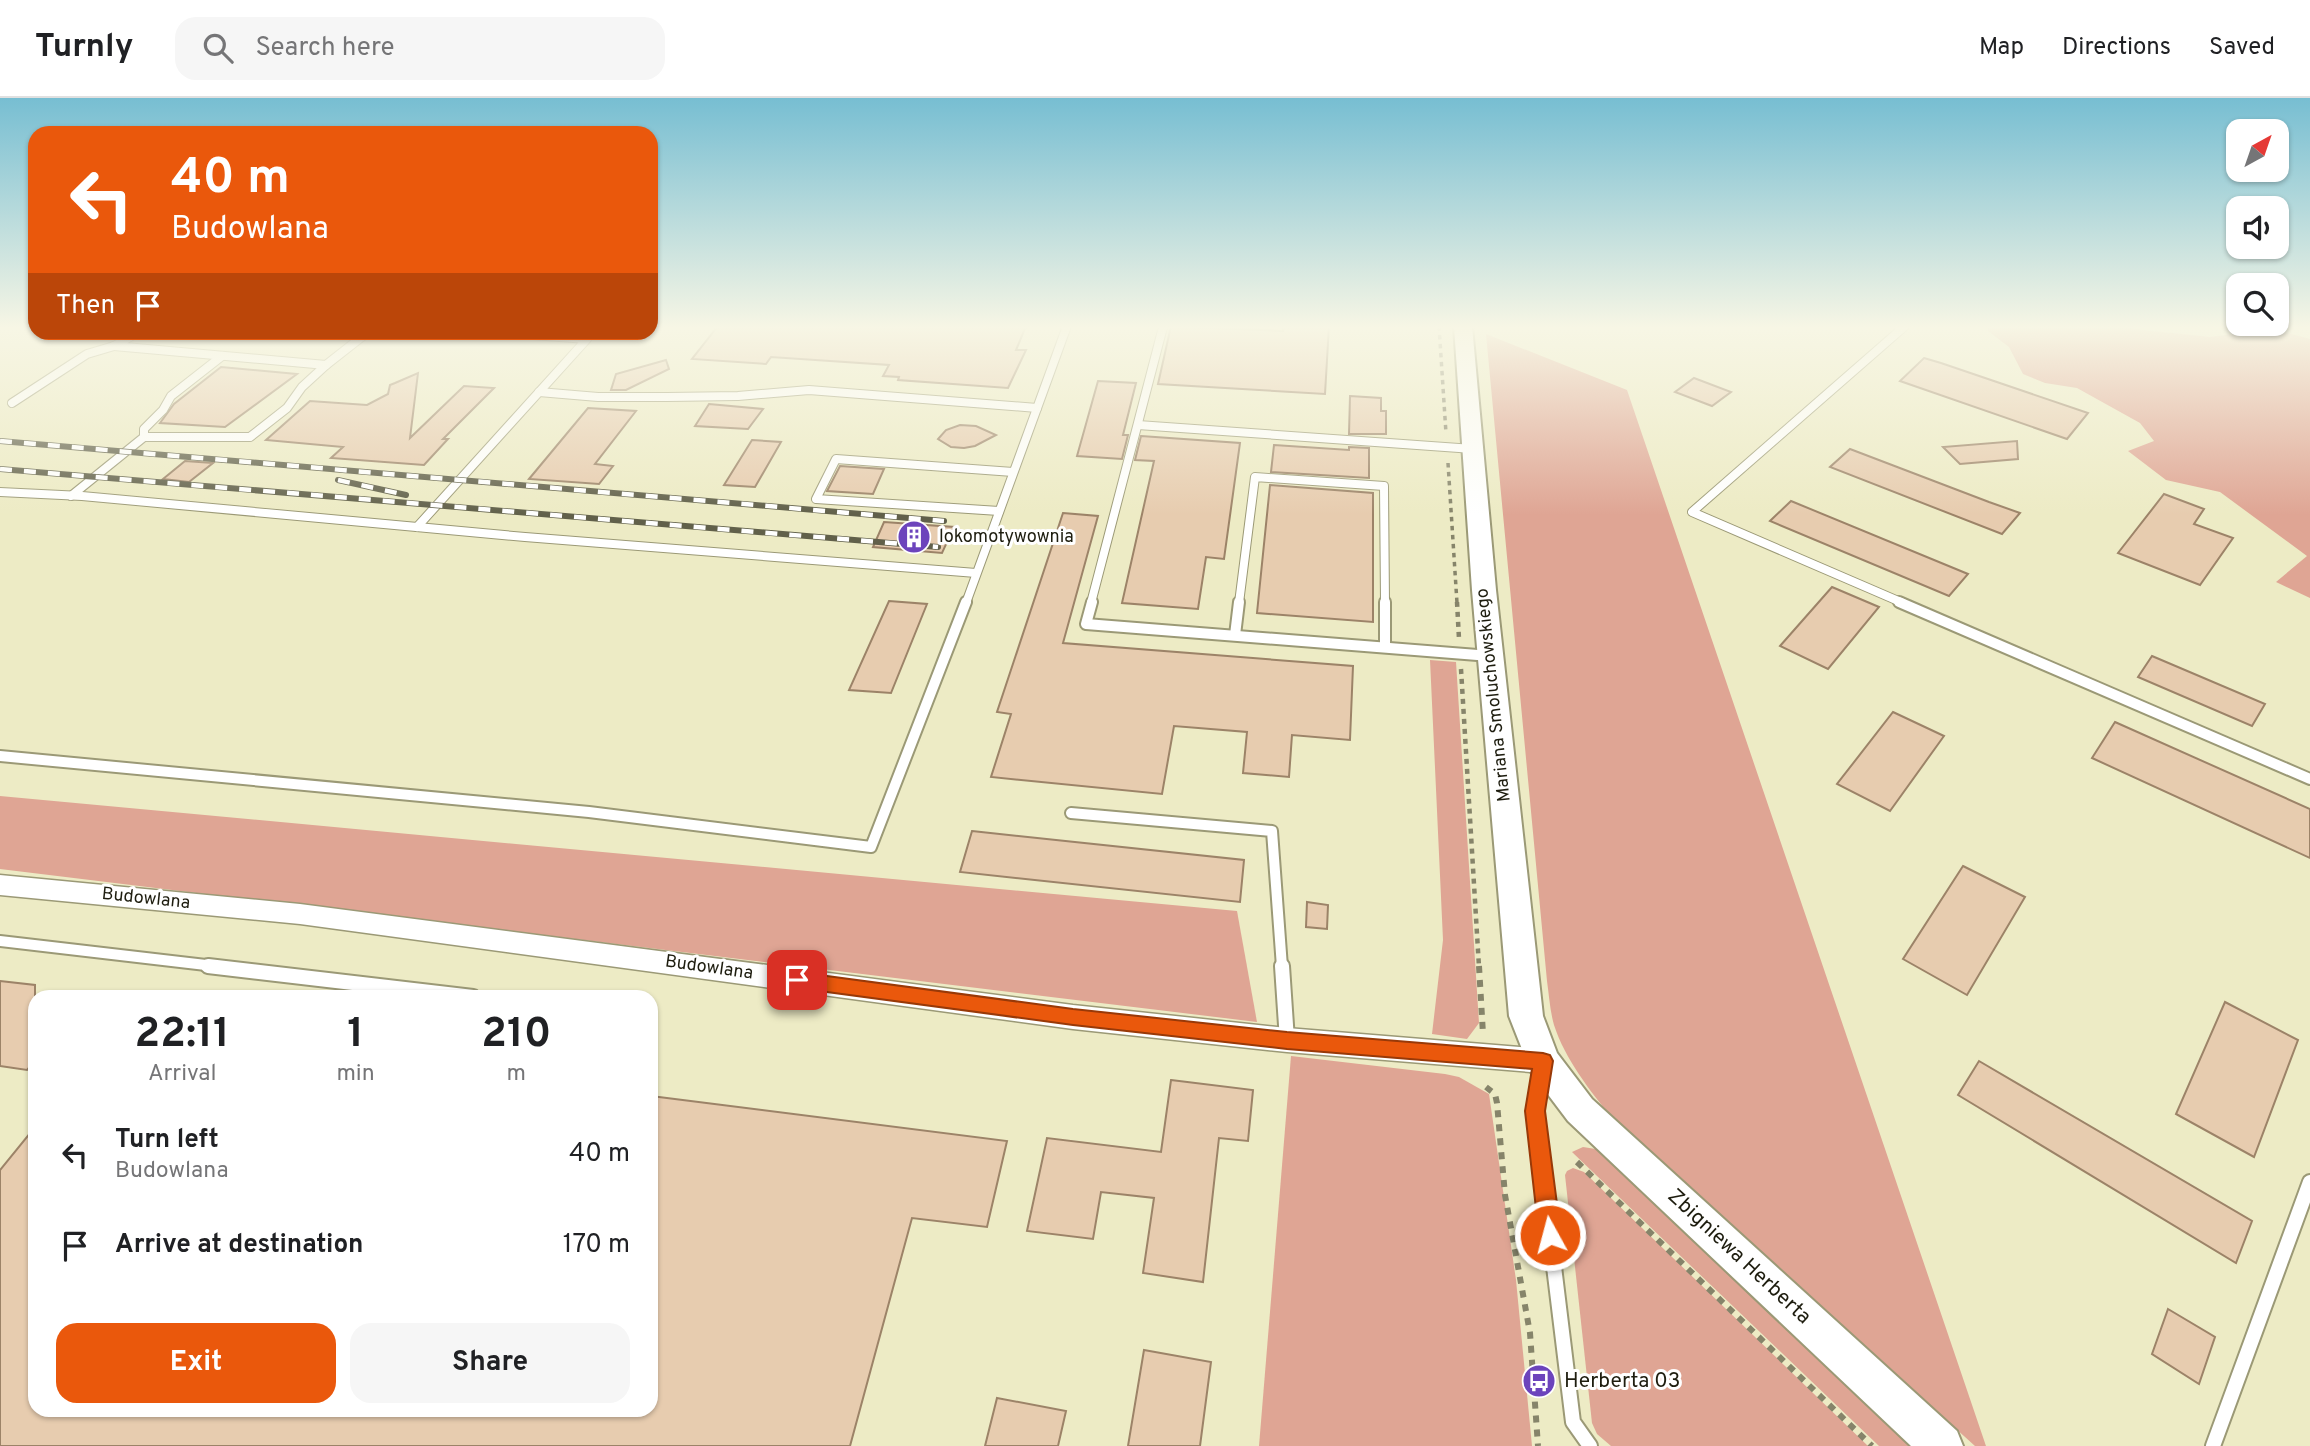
<!DOCTYPE html>
<style>
:root{--surface:#fff;--page:#f6f6f6;--text:#202124;--muted:#757577;--line:#e0e0e0;--accent:#ea580c}
body{margin:0;font-family:Overpass,sans-serif;background:var(--page);color:var(--text);height:100vh;display:flex;flex-direction:column;font-size:26px;white-space:nowrap}
*{box-sizing:border-box;margin:0}
p{font-size:23px;color:var(--muted)}
.icon{flex:none;width:38px;height:38px;fill:none;stroke:currentColor;stroke-width:2;stroke-linecap:round;stroke-linejoin:round}
.map{position:relative;flex:1;overflow:hidden}
.panel{position:absolute;left:28px;top:892px;width:630px;height:427px;display:flex;flex-direction:column;background:var(--surface);border-radius:21px;box-shadow:0 2px 5px #0004}
.panel>*{flex:none}
.banner{position:absolute;left:28px;top:28px;width:630px;height:214px;border-radius:21px;box-shadow:0 2px 5px #0004;background:#ea580c;color:#fff;overflow:hidden}
.needle{width:46px;rotate:40deg}
.tools{position:absolute;left:2226px;top:21px;display:grid;gap:14px}
.tools a{display:grid;place-items:center;width:63px;height:63px;border-radius:14px;background:var(--surface);box-shadow:0 2px 5px #0004;font-size:35px}
.pin{position:absolute;display:grid;place-items:center;width:60px;height:60px;color:#fff;margin:-30px;border-radius:14px;box-shadow:0 4px 10px #0006}
.me{position:absolute;width:77px;margin:-38px;rotate:353deg;stroke-linejoin:round;filter:drop-shadow(0 0 5px #0008)}
.turn{display:flex;align-items:center;gap:24px;height:147px;padding:0 28px;font-size:32px}
.turn .icon{width:91px;height:91px;stroke-width:2.5}
.turn b{display:block;font-size:49px;line-height:60px}
.then{display:flex;align-items:center;height:66px;padding:0 28px;background:#0003;gap:14px;font-size:26px}
.eta{display:flex;justify-content:space-evenly;align-items:center;height:119px;text-align:center}
.eta b{font-size:42px;font-weight:700;line-height:49px}
.primary-button{display:flex;gap:14px;margin-top:auto;padding:14px 28px}
.primary-button a{flex:1;height:80px;border-radius:21px;background:var(--accent);color:#fff;font-size:28px;font-weight:700;line-height:80px;text-align:center}
.primary-button a+a{background:var(--page);color:var(--text)}
ul{padding:0;list-style:none}
li{display:flex;align-items:center;gap:21px;height:91px;padding:0 28px}
li div{flex:1}
li b{display:block;font-size:26px}
li em{font-style:normal}
header{display:flex;align-items:center;gap:42px;box-sizing:border-box;height:98px;padding:0 35px;background:var(--surface);border-bottom:2px solid var(--line)}
header strong{font-size:33px}
nav{display:flex;gap:38px;margin-inline-start:auto;font-size:24px}
.search{width:490px;height:63px;background:var(--page);display:flex;align-items:center;gap:18px;box-sizing:border-box;padding:0 24px;border-radius:21px;color:var(--muted);font-size:26px}
.map>svg:first-child{display:block}
.green{fill:#dfa594}
.building{fill:#e7ccaf;stroke:#9c8368;stroke-width:2}
.lines{fill:none;stroke-linecap:round;stroke-linejoin:round}
.service-far2-casing{stroke:#9b9976;stroke-width:10}
.service-far1-casing{stroke:#9b9976;stroke-width:14}
.service-casing{stroke:#9b9976;stroke-width:18}
.minor-casing{stroke:#9b9976;stroke-width:3}
.tertiary-casing{stroke:#9b9976;stroke-width:4}
.path-far2{stroke:#86846a;stroke-width:3.5;stroke-dasharray:4.5 4.5;stroke-linecap:butt}
.path-far1{stroke:#86846a;stroke-width:4.5;stroke-dasharray:5 5;stroke-linecap:butt}
.path{stroke:#86846a;stroke-width:6;stroke-dasharray:7 7;stroke-linecap:butt}
.service-far2{stroke:#fff;stroke-width:8}
.service-far1{stroke:#fff;stroke-width:10}
.service{stroke:#fff;stroke-width:14}
.minor{fill:#fff;fill-rule:evenodd}
.tertiary{fill:#fff;fill-rule:evenodd}
.rail-casing{stroke:#61604a;stroke-width:6}
.rail{stroke:#fff;stroke-width:4.5;stroke-dasharray:12;stroke-linecap:butt}
.route{fill:#ea580c;stroke:#983908;stroke-width:2}
.labels{text-anchor:middle;dominant-baseline:central;stroke-width:6;stroke-linejoin:round;paint-order:stroke}
.poi-label{font-size:18px;fill:#1e1d0f;stroke:#fff;text-anchor:start}
.street-label{font-size:18px;fill:#1e1d0f;stroke:#fff}
.near-street-label{font-size:21px;fill:#1e1d0f;stroke:#fff}
.near-poi-label{font-size:21px;fill:#1e1d0f;stroke:#fff;text-anchor:start}
</style>
<header>
<strong>Turnly</strong>
<div class="search"><svg class="icon" aria-label="search" viewBox="0 0 24 24"><circle cx="10" cy="10" r="6"/><path d="M15 15l6 6"/></svg>Search here</div>
<nav><a>Map</a><a>Directions</a><a>Saved</a></nav>
</header>
<div class="map">
<svg width="2310" height="1348" viewBox="0 0 2310 1348">
<rect width="100%" height="100%" fill="#edebc5"/>
<g class="green">
<polygon points="1989,228 2107,228 2210,239 2273,231 2310,241 2310,500 2276,484 2307,458 2220,394 2166,382 2128,353 2154,343 2140,325 2077,290 2045,285 2023,276 2009,249 1988,233"/>
<path d="M1486 236 1627 292 1986 1348H1975L1613 1021C1590 993 1565 961 1554 927 1550 913 1549 897 1547 883Z"/>
<polygon points="1430,562 1456,564 1479,925 1467,941 1432,936 1443,842"/>
<polygon points="0,698 1237,813 1257,924 0,771"/>
<polygon points="1291,958 1445,976 1459,979 1489,996 1516,1182 1532,1348 1259,1348"/>
<polygon points="1583,1049 1602,1052 1918,1348 1879,1348 1572,1054"/>
<polygon points="1573,1070 1584,1074 1868,1348 1611,1348 1597,1336 1592,1325 1565,1077 1567,1073"/>
</g>
<g class="building">
<polygon points="718,228 1026,228 1016,252 1026,252 1008,290 898,282 899,279 883,278 889,267 771,259 766,266 692,261"/>
<polygon points="1171,228 1283,233 1284,228 1329,228 1325,296 1158,286"/>
<polygon points="1924,260 1941,265 2088,315 2067,341 1900,283"/>
<polygon points="666,262 669,271 626,292 611,292 616,276"/>
<polygon points="221,269 297,276 225,329 160,325 174,306"/>
<polygon points="418,275 410,340 464,288 494,290 443,341 448,341 424,367 331,360 343,349 266,342 310,303 367,307 388,296 390,287 395,285"/>
<polygon points="1694,280 1731,294 1712,308 1675,294"/>
<polygon points="1098,283 1136,285 1123,337 1128,337 1122,361 1077,358"/>
<polygon points="1350,298 1381,300 1381,313 1386,313 1386,336 1349,336"/>
<polygon points="709,306 763,311 748,331 695,328"/>
<polygon points="588,310 636,313 595,366 613,368 599,386 529,381"/>
<polygon points="960,327 976,328 996,337 975,348 964,350 951,349 938,341 946,332"/>
<polygon points="1141,338 1240,345 1224,461 1206,459 1198,511 1122,505 1154,363 1135,362"/>
<polygon points="752,342 781,344 755,389 724,387"/>
<polygon points="2017,343 2018,361 1960,366 1943,349"/>
<polygon points="1274,347 1349,352 1349,349 1369,350 1369,380 1271,374"/>
<polygon points="1850,351 1989,404 2020,415 2002,436 1830,369"/>
<polygon points="185,363 213,365 189,384 163,381"/>
<polygon points="840,368 869,370 884,371 873,396 827,393"/>
<polygon points="1270,387 1373,395 1373,524 1257,515"/>
<polygon points="2164,396 2204,411 2194,426 2233,440 2200,487 2118,455"/>
<polygon points="1791,403 1968,476 1949,498 1770,423"/>
<polygon points="1063,415 1098,418 1063,545 1353,568 1350,642 1292,637 1289,679 1243,675 1247,634 1174,628 1162,696 991,679 1011,616 997,614"/>
<polygon points="884,424 954,429 942,455 873,449"/>
<polygon points="1832,489 1879,509 1828,571 1780,548"/>
<polygon points="889,503 927,506 891,595 849,592"/>
<polygon points="2152,558 2265,606 2252,628 2138,579"/>
<polygon points="1893,614 1944,638 1890,713 1837,686"/>
<polygon points="2115,624 2310,711 2310,760 2092,660"/>
<polygon points="972,733 1244,762 1240,804 960,774"/>
<polygon points="1963,768 2025,799 1967,897 1903,861"/>
<polygon points="1307,804 1328,807 1327,831 1306,829"/>
<polygon points="0,883 35,887 35,963 27,972 0,968"/>
<polygon points="2225,904 2298,942 2254,1059 2176,1016"/>
<polygon points="1979,963 2252,1123 2236,1165 1958,997"/>
<polygon points="1171,982 1253,992 1248,1043 1219,1040 1203,1184 1143,1175 1154,1100 1101,1094 1093,1141 1027,1133 1047,1040 1161,1054"/>
<polygon points="651,998 1007,1043 987,1129 912,1120 850,1348 0,1348 0,1072 35,1029 35,1312 651,1312"/>
<polygon points="2168,1211 2215,1239 2199,1286 2152,1256"/>
<polygon points="1144,1252 1211,1264 1200,1348 1128,1348"/>
<polygon points="997,1300 1066,1313 1058,1348 985,1348"/>
</g>
<g class="lines">
<defs>
<g id="service-far2">
<polyline points="114,248 326,267"/>
<polyline points="539,294 598,299 667,299 738,298 809,292 1037,310"/>
<polyline points="12,305 87,256 114,248 139,234"/>
<polyline points="1138,327 1473,351"/>
<polyline points="144,339 144,331 163,312 171,298 222,258"/>
<polyline points="0,394 82,398 525,439 976,475"/>
<polyline points="71,398 144,339 250,339 287,310 302,289 326,267 368,234"/>
<polyline points="999,413 816,401 836,361 1013,374"/>
<polyline points="417,429 587,241 490,234"/>
<polyline points="966,505 1067,228"/>
<polyline points="1091,505 1163,229"/>
<polyline points="1239,505 1255,379 1384,388 1385,505"/>
<polyline points="1903,505 1692,414 1905,228"/>
</g>
<g id="service-far1">
<polyline points="1092,504 1086,526 1490,558"/>
<polyline points="1385,504 1385,549"/>
<polyline points="1899,504 2310,681"/>
<polyline points="1235,537 1239,504"/>
<polyline points="0,658 589,714 871,749 966,504"/>
<polyline points="1071,715 1272,733 1282,869"/>
<polyline points="0,843 223,869"/>
</g>
<g id="service">
<polyline points="208,868 473,899"/>
<polyline points="1282,868 1287,942"/>
<polyline points="1541,973 1535,1013 1573,1324 1590,1348"/>
<polyline points="2213,1348 2310,1084"/>
</g>
<polygon id="minor" points="0,777 300,806 1073,907 1287,930 1543,951 1553,954 1557,963 1553,972 1543,975 1287,954 1073,931 300,826 0,797"/>
<polygon id="tertiary" points="1454,228 1472,228 1496,492 1543,918 1557,955 1592,1001 1957,1333 1963,1348 1911,1348 1568,1023 1531,974 1509,918 1472,492"/>
</defs>
<use href="#service-far2" class="service-far2-casing"/>
<use href="#service-far1" class="service-far1-casing"/>
<use href="#service" class="service-casing"/>
<use href="#minor" class="minor-casing"/>
<use href="#tertiary" class="tertiary-casing"/>
<g class="path-far2">
<polyline points="1439,228 1446,335"/>
<polyline points="1448,365 1457,505"/>
</g>
<g class="path-far1">
<polyline points="1457,504 1459,541"/>
<polyline points="1461,571 1479,869"/>
</g>
<g class="path">
<polyline points="1479,868 1483,936"/>
<polyline points="1486,989 1495,996 1497,1005 1505,1097 1530,1235 1538,1348"/>
<polyline points="1577,1064 1872,1348"/>
</g>
<use href="#service-far2" class="service-far2"/>
<use href="#service-far1" class="service-far1"/>
<use href="#service" class="service"/>
<use href="#minor" class="minor"/>
<use href="#tertiary" class="tertiary"/>
<defs>
<g id="rail">
<polyline points="0,343 944,423"/>
<polyline points="0,371 938,449"/>
<polyline points="338,382 406,397"/>
</g>
</defs>
<use href="#rail" class="rail-casing"/>
<use href="#rail" class="rail"/>
</g>
<linearGradient id="sky" x2="0" y2="1"><stop stop-color="#77bed2"/><stop offset="0.55" stop-color="#f7f6e5"/><stop offset="1" stop-color="#f7f6e5" stop-opacity="0"/></linearGradient>
<rect width="2310" height="417" fill="url(#sky)"/>
<polygon class="route" points="797,874 1073,911 1287,934 1543,955 1550,957 1553,963 1545,1013 1561,1137 1558,1144 1550,1147 1543,1144 1539,1137 1525,1013 1532,971 1287,951 1073,927 797,890 791,888 788,882 791,877"/>
<defs>
<symbol id="building-disc" viewBox="-11 -11 22 22"><circle r="9.5" fill="#6c44bc" stroke="#fff"/><path d="M-4-6H4V6H1V3H-1V6H-4ZM-2.5-4.3h1.7v1.8h-1.7ZM.8-4.3h1.7v1.8H.8ZM-2.5-1h1.7V.8h-1.7ZM.8-1h1.7V.8H.8Z" fill="#fff"/></symbol>
<symbol id="bus-disc" viewBox="-11 -11 22 22"><circle r="9.5" fill="#6c44bc" stroke="#fff"/><path d="M-5-6H5V4H4V6H2V4H-2V6H-4V4H-5ZM-3.5-4V0h7V-4ZM-3.5 1.2v1.5H-2V1.2ZM2 1.2v1.5H3.5V1.2Z" fill="#fff"/></symbol>
</defs>
<g fill-rule="evenodd">
<use href="#building-disc" x="895" y="420" width="38" height="38"/>
<use href="#bus-disc" x="1520" y="1264" width="38" height="38"/>
</g>
<g class="labels">
<g class="poi-label">
<text x="939" y="439">lokomotywownia</text>
</g>
<g class="street-label">
<text transform="translate(1494 597) rotate(-96)">Mariana Smoluchowskiego</text>
<text transform="translate(146 801) rotate(6)">Budowlana</text>
<text transform="translate(709 870) rotate(8)">Budowlana</text>
</g>
<g class="near-street-label">
<text transform="translate(1739 1159) rotate(43)">Zbigniewa Herberta</text>
</g>
<g class="near-poi-label">
<text x="1564" y="1283">Herberta 03</text>
</g>
</g>
</svg>
<div class="tools">
<a><svg class="needle" viewBox="-14 -14 28 28"><path d="M0-13l5 13h-10z" fill="#e53935"/><path d="M0 13l5-13h-10z" fill="#757577"/></svg></a>
<a><svg class="icon" aria-label="sound" viewBox="0 0 24 24"><path d="M4 9h4l5-4v14l-5-4H4zM17 9q2 3 0 6"/></svg></a>
<a><svg class="icon" aria-label="search" viewBox="0 0 24 24"><circle cx="10" cy="10" r="6"/><path d="M15 15l6 6"/></svg></a>
</div>
<div class="pin" style="left:797px;top:882px;background:#d93025"><svg class="icon" aria-label="arrive" viewBox="0 0 24 24"><path d="M6 21V4h12l-3 4 3 4H6"/></svg></div>
<svg class="me" style="left:1550px;top:1137px" viewBox="-20 -20 40 40"><circle r="17" fill="#ea580c" stroke="#fff" stroke-width="3"/><path d="M0-11L8 9 0 5-8 9z" fill="#fff"/></svg>
<div class="banner">
<div class="turn"><svg class="icon" aria-label="left" viewBox="0 0 24 24"><path d="M17 20v-9H6M10 6l-5 5 5 5"/></svg><div><b>40 m</b>Budowlana</div></div>
<div class="then">Then<svg class="icon" aria-label="arrive" viewBox="0 0 24 24"><path d="M6 21V4h12l-3 4 3 4H6"/></svg></div>
</div>
<section class="panel">
<div class="eta">
<div><b>22:11</b><p>Arrival</p></div>
<div><b>1</b><p>min</p></div>
<div><b>210</b><p>m</p></div>
</div>
<ul>
<li><svg class="icon" aria-label="left" viewBox="0 0 24 24"><path d="M17 20v-9H6M10 6l-5 5 5 5"/></svg><div><b>Turn left</b><p>Budowlana</p></div><em>40 m</em></li>
<li><svg class="icon" aria-label="arrive" viewBox="0 0 24 24"><path d="M6 21V4h12l-3 4 3 4H6"/></svg><div><b>Arrive at destination</b></div><em>170 m</em></li>
</ul>
<div class="primary-button"><a>Exit</a><a>Share</a></div>
</section>
</div>
